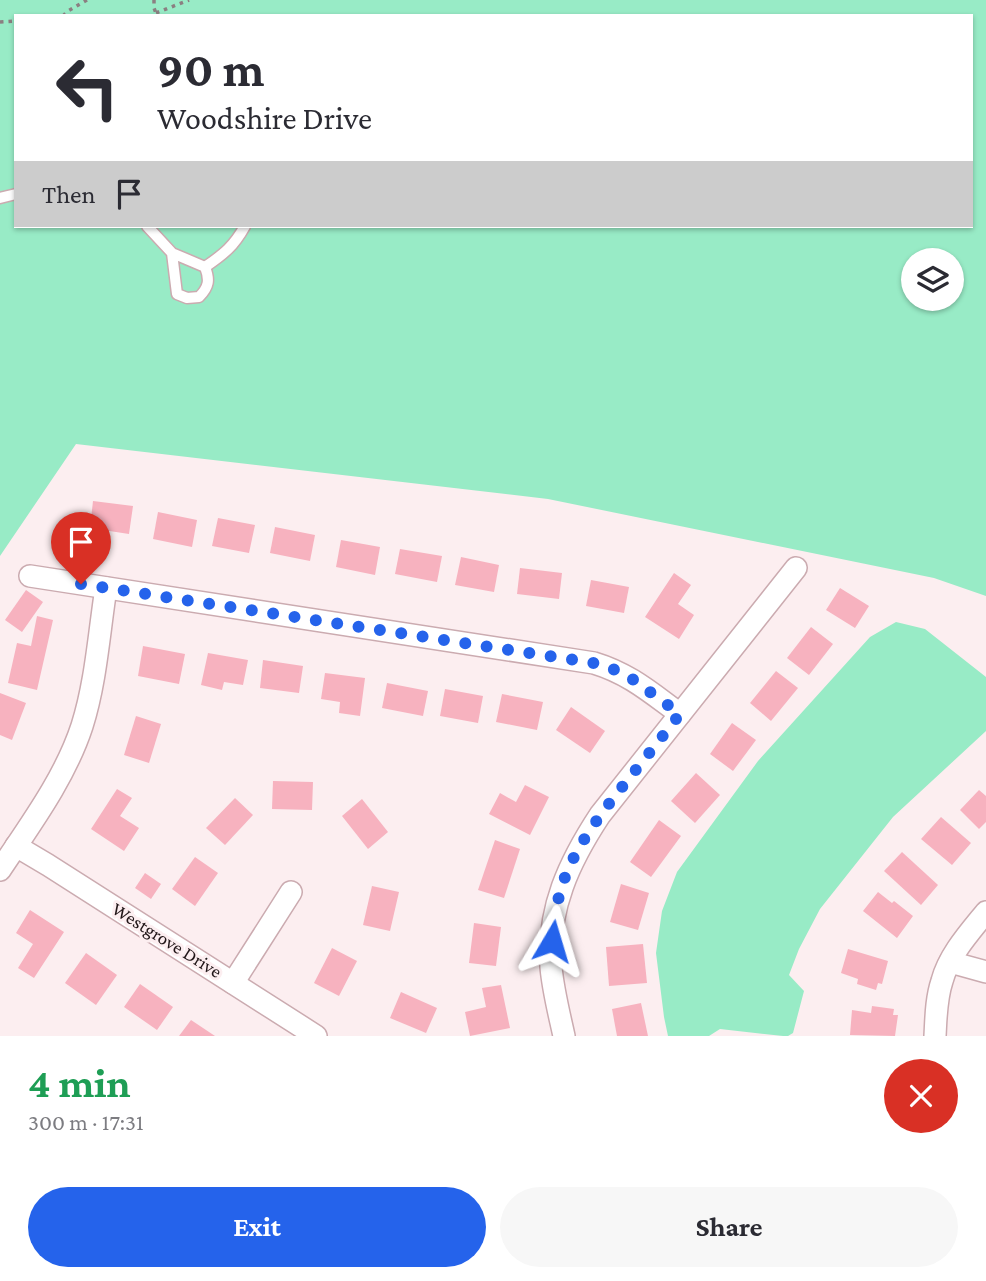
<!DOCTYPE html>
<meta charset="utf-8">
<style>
:root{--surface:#fff;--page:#f7f7f7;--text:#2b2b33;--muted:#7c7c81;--accent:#2563eb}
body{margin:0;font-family:"Crimson Pro",serif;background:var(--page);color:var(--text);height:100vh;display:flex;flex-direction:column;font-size:26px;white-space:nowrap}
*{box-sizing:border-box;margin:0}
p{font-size:23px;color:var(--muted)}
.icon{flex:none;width:38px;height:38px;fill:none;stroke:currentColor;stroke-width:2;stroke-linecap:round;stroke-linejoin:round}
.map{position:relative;height:1036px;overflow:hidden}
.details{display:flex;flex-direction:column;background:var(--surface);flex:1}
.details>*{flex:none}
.guide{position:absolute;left:14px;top:14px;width:959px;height:214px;border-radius:0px;box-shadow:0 2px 5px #0004;background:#fff;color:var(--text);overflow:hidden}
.controls{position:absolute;left:901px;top:248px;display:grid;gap:14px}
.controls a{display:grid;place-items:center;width:63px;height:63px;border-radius:50%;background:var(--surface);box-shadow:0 2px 5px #0004;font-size:35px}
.pin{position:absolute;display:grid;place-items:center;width:60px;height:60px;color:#fff;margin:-72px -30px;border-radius:50% 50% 50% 0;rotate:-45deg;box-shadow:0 0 7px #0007}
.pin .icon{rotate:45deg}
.me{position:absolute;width:77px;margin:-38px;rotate:7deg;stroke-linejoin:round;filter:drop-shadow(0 0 5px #0008)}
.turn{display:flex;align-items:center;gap:24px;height:147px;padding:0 28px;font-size:32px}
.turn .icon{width:91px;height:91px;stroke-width:2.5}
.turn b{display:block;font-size:49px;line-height:60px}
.then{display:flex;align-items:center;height:66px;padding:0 28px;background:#0003;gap:14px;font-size:26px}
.round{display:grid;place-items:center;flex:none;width:74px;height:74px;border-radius:37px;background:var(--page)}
.overview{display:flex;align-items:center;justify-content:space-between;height:119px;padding:0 28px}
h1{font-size:42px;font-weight:700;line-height:52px;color:#1e9e55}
.button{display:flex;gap:14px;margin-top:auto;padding:14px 28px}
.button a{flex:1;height:80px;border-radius:42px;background:var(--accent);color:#fff;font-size:28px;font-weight:700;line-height:80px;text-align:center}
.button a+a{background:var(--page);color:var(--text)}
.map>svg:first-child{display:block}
.green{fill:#98ebc6;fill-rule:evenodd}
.building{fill:#f7b2bf}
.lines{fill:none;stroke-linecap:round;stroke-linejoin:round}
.lane-casing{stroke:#cbabb0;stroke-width:13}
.street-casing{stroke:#cbabb0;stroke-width:24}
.path{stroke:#8b7f81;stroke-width:3.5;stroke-dasharray:3.5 5;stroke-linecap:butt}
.lane{stroke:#fff;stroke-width:10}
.street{stroke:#fff;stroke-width:21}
.route{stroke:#2563eb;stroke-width:12;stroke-dasharray:0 21.6}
.labels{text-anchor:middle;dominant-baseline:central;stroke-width:6;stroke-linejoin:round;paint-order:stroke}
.street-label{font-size:19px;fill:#201517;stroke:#fceef0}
</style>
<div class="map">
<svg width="986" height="1036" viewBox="0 0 986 1036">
<rect width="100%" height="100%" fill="#fceef0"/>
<g class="green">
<path d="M0 0H986V596L934 578 548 499 76 444 0 556ZM16 16H971V226H16ZM914 261H952V299H914Z"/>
<polygon points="896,622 925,629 986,677 986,731 893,817 820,909 799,949 789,975 804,991 793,1033 788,1036 783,1036 720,1029 709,1036 668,1036 664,1017 656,953 662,911 677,872 758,761 870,637"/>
</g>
<g class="building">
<polygon points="93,501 133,506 129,534 90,528"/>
<polygon points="158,512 197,520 192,547 153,539"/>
<polygon points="218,518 255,525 249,553 212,546"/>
<polygon points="275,527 315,535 310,561 270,553"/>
<polygon points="341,540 380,547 375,575 336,567"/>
<polygon points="400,549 442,556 437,582 395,574"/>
<polygon points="461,557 499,565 494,592 455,585"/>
<polygon points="520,568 562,573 559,599 517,594"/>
<polygon points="674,573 691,585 678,604 694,615 679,639 645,617"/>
<polygon points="591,580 629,587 624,613 586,606"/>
<polygon points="840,588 869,606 855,628 826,610"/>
<polygon points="26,590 43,602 22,632 5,620"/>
<polygon points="37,616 53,620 37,690 8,683 17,643 31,646"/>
<polygon points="811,627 833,644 809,675 787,658"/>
<polygon points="143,646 185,654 179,684 138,676"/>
<polygon points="208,653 248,660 243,685 224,682 222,690 201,685"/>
<polygon points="263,660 303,666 299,693 260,688"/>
<polygon points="776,671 798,688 771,721 750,703"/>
<polygon points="325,673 365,678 360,716 339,713 340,702 321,699"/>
<polygon points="387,683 428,691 423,716 382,708"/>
<polygon points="445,689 483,696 478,723 440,716"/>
<polygon points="0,693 26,703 12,740 0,735"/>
<polygon points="502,694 543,702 537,730 496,722"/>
<polygon points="571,707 605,731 590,753 556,730"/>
<polygon points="136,716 161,724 149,763 124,755"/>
<polygon points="732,723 756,740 733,771 710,754"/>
<polygon points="696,773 720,795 695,823 671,801"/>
<polygon points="273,781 313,782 312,810 272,809"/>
<polygon points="525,785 549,797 530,835 489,814 500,793 516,802"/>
<polygon points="117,789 132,798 120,816 139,828 124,851 91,829"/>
<polygon points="979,790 986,796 986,822 979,829 960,810"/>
<polygon points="235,798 253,815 225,845 206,828"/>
<polygon points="362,799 388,832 368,849 342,816"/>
<polygon points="941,817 971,843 952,865 921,839"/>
<polygon points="659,820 681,836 651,877 630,862"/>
<polygon points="495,840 520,849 504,898 478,890"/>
<polygon points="902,852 938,885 921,905 884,871"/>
<polygon points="195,857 218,873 195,906 172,889"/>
<polygon points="145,873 161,884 151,899 135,888"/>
<polygon points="621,884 649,893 638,930 610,922"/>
<polygon points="372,886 399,892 390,931 363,925"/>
<polygon points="878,892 892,903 894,901 913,916 897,938 863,911"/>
<polygon points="30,910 64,932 34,978 18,968 33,944 16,933"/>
<polygon points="474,923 501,927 496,966 469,963"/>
<polygon points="643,944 647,983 609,986 606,947"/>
<polygon points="332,948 357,961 339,996 314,983"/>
<polygon points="848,949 888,961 882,984 878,983 876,990 857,984 858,979 841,973"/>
<polygon points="86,953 117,975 96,1005 65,983"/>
<polygon points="140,984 173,1007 157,1030 124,1007"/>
<polygon points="501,985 510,1028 470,1036 465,1012 486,1007 482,988"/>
<polygon points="401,992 437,1008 426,1033 390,1018"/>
<polygon points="641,1003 648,1036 617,1036 612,1009"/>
<polygon points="872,1006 894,1009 893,1015 898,1015 895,1036 850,1035 852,1010 871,1013"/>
<polygon points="191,1020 215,1036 179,1036"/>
</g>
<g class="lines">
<defs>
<g id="lane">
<polyline points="0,198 16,194"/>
<path d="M147 226 172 253 205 267C210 280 209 287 199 297L187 298 177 294 172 253"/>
<path d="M205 267C224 254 234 246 245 226"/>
</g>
<g id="street">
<path d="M30 576 594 663C630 674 651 693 680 714"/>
<polyline points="16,846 48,865 316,1036"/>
<path d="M0 870C30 825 65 778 82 726 96 682 99 633 106 588"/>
<polyline points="950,962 986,972"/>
<polyline points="233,983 291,892"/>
<path d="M564 1036C559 1013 553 990 551 967 547 909 569 862 600 815L796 568"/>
<path d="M935 1036C936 1018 936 999 942 981 949 955 969 933 986 912"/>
</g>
</defs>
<use href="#lane" class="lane-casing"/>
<use href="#street" class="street-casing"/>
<g class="path">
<polyline points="154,0 154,8 157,16"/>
<polyline points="156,13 189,0"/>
<polyline points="63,16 68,11 87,0"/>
<polyline points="0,22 16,21"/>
</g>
<use href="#lane" class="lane"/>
<use href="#street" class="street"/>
</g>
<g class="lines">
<path class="route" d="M81 584 594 663 611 668 631 678 680 714C662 737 644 760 626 782 604 810 581 839 567 872 558 894 554 917 552 941"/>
</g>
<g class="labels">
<g class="street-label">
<text transform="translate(167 940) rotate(32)">Westgrove Drive</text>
</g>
</g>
</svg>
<div class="controls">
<a><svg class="icon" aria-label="layers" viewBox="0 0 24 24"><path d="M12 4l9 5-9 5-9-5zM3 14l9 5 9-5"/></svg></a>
</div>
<div class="pin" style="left:81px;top:584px;background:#d93025"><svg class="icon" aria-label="arrive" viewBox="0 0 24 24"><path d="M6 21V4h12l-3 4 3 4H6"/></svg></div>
<svg class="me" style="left:552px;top:941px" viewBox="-20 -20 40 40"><path d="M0-17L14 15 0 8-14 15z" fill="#2563eb" stroke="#fff" stroke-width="4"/></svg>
<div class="guide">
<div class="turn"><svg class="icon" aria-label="left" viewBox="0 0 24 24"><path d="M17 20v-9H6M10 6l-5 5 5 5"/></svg><div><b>90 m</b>Woodshire Drive</div></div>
<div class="then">Then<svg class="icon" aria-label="arrive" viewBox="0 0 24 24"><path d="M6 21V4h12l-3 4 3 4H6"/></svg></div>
</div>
</div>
<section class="details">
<div class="overview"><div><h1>4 min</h1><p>300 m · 17:31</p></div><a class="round" style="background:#d93025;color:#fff"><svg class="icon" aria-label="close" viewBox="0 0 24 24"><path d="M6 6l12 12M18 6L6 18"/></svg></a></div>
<div class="button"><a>Exit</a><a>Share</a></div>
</section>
